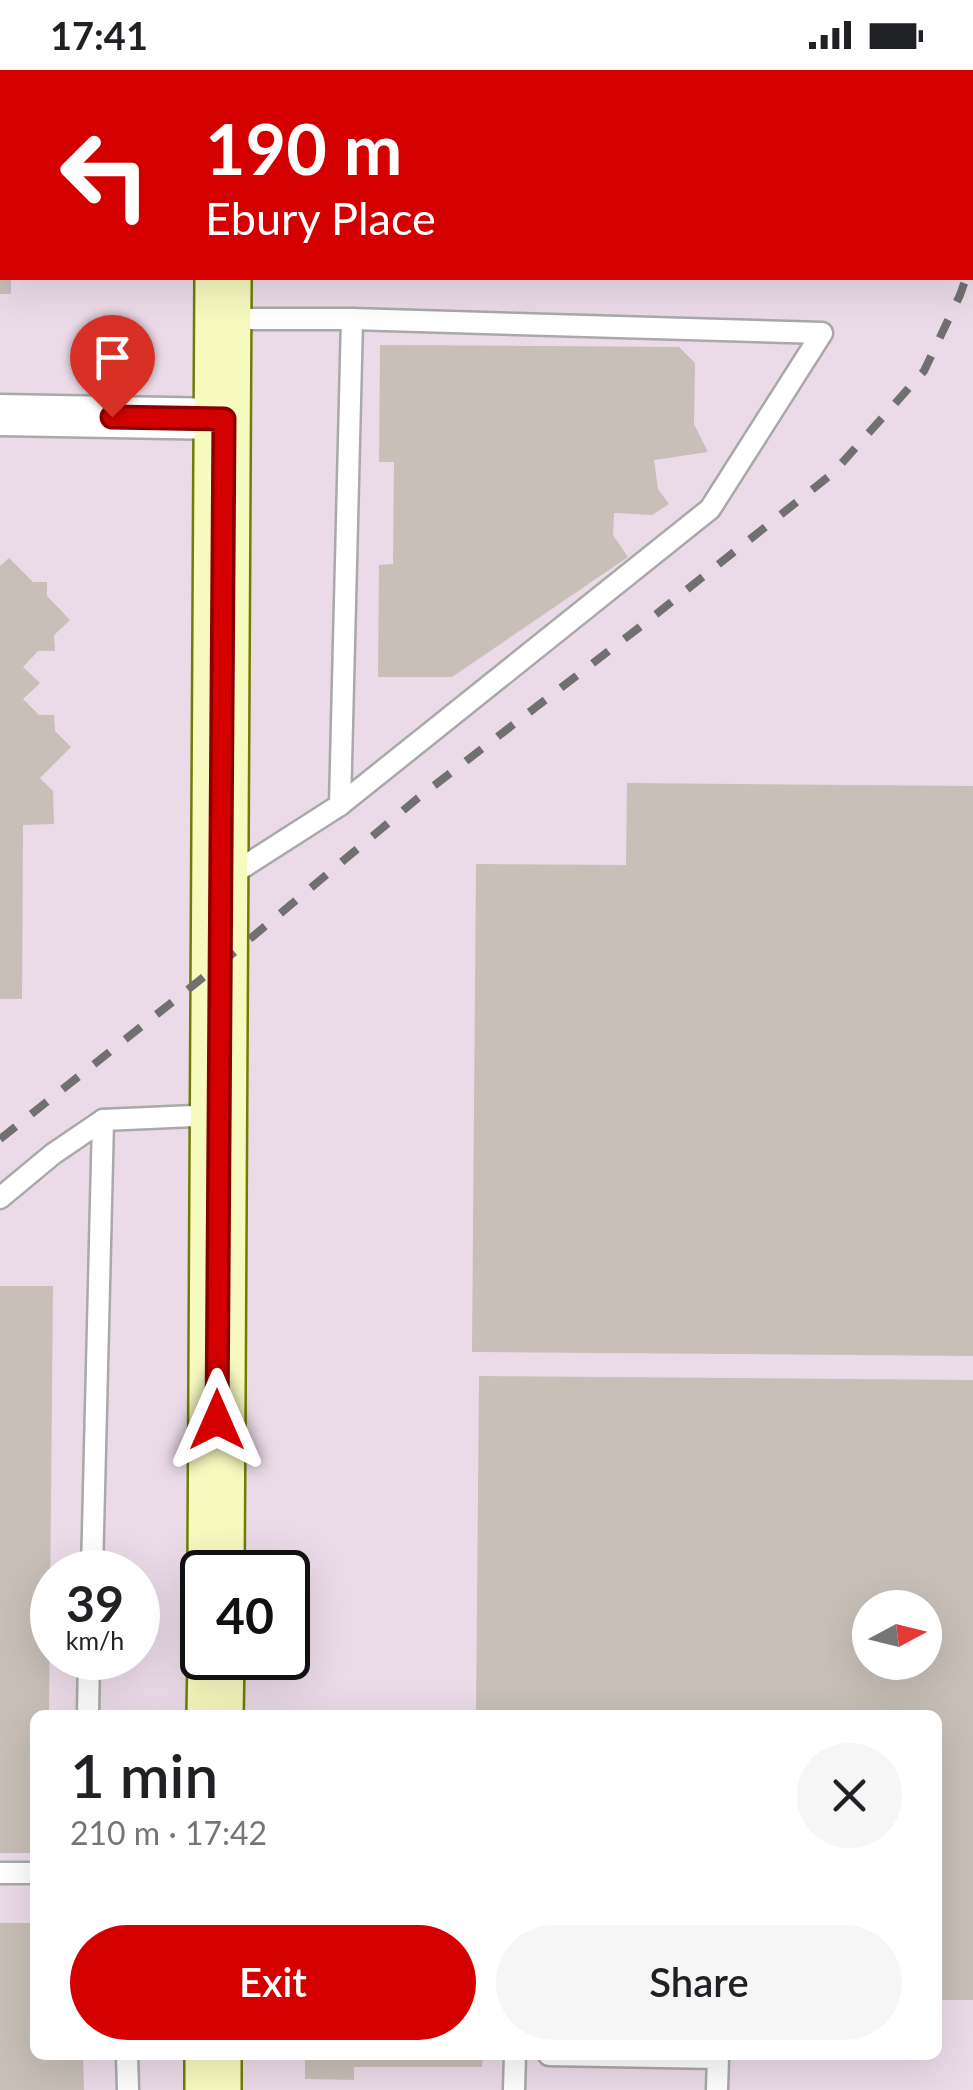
<!DOCTYPE html>
<meta charset="utf-8">
<style>
:root{--surface:#fff;--page:#f6f6f6;--text:#202124;--muted:#757577;--accent:#d40000}
body{margin:0;font-family:Lato,sans-serif;background:var(--page);color:var(--text);height:100vh;display:flex;flex-direction:column;font-size:38px;white-space:nowrap}
*{box-sizing:border-box;margin:0}
p{font-size:32px;color:var(--muted)}
.icon{flex:none;width:55px;height:55px;fill:none;stroke:currentColor;stroke-width:2;stroke-linecap:round;stroke-linejoin:round}
.map{position:relative;flex:1;overflow:hidden}
.side{position:absolute;left:30px;top:1640px;width:912px;height:350px;display:flex;flex-direction:column;background:var(--surface);border-radius:15px;box-shadow:0 10px 40px #0002}
.side>*{flex:none}
.banner{position:absolute;left:0px;top:0px;width:975px;height:210px;box-shadow:0 10px 40px #0002;background:#d40000;color:#fff;overflow:hidden}
.needle{width:65px;rotate:83deg}
.controls{position:absolute;left:852px;top:1520px;display:grid;gap:20px}
.controls a{display:grid;place-items:center;width:90px;height:90px;border-radius:50%;background:var(--surface);box-shadow:0 10px 40px #0002;font-size:50px}
.speed{position:absolute;left:30px;top:1480px;display:flex;gap:20px;font-size:50px;font-weight:700;text-align:center}
.speed>*{display:grid;place-content:center;width:130px;height:130px;border-radius:50%;background:var(--surface);box-shadow:0 10px 40px #0002;line-height:1}
.speed small{font-size:25px;font-weight:400}
.speed .limit{border:5px solid #111;border-radius:15px;background:#fff;color:#111}
.pin{position:absolute;display:grid;place-items:center;width:85px;height:85px;color:#fff;margin:-102px -42px;border-radius:50% 50% 50% 0;rotate:-45deg;box-shadow:0 0 10px #0007}
.pin .icon{rotate:45deg}
.me{position:absolute;width:110px;margin:-55px;rotate:0deg;stroke-linejoin:round;filter:drop-shadow(0 0 8px #0008)}
.turn{display:flex;align-items:center;gap:35px;height:210px;padding:0 40px;font-size:45px}
.turn .icon{width:130px;height:130px;stroke-width:2.5}
.turn b{display:block;font-size:70px;line-height:85px}
.round{display:grid;place-items:center;flex:none;width:105px;height:105px;border-radius:52px;background:var(--page)}
.head{display:flex;align-items:center;justify-content:space-between;height:170px;padding:0 40px}
h1{font-size:60px;font-weight:600;line-height:75px}
.button{display:flex;gap:20px;margin-top:auto;padding:20px 40px}
.button a{flex:1;height:115px;border-radius:60px;background:var(--accent);color:#fff;font-size:40px;font-weight:600;line-height:115px;text-align:center}
.button a+a{background:var(--page);color:var(--text)}
.status{display:flex;justify-content:space-between;align-items:center;height:70px;padding:0 50px;background:var(--surface);direction:ltr}
.status svg{height:28px;fill:currentColor}
.map>svg:first-child{display:block}
.industrial{fill:#ebdbe8;fill-rule:evenodd}
.building{fill:#c7bfb8;fill-rule:evenodd}
.lines{fill:none;stroke-linecap:round;stroke-linejoin:round}
.lane-casing{stroke:#a9a9a9;stroke-width:25}
.street-casing{stroke:#a9a9a9;stroke-width:45}
.secondary-casing{stroke:#707d05;stroke-width:60}
.lane{stroke:#fff;stroke-width:20}
.street{stroke:#fff;stroke-width:40}
.secondary{stroke:#f7fabf;stroke-width:55}
.rail{stroke:#707070;stroke-width:8;stroke-dasharray:20 20;stroke-linecap:butt}
.route-casing{stroke:#8a0000;stroke-width:25}
.route{stroke:#d40000;stroke-width:18}
</style>
<div class="status"><b>17:41</b><svg viewBox="0 0 49 12"><path d="M0 12V9h3v3zM5 12V6h3v6zM10 12V3h3v9zM15 12V0h3v12zM26 1h20v11H26zM47 4h2v5h-2z"/></svg></div>
<div class="map">
<svg width="973" height="2020" viewBox="0 0 973 2020">
<rect width="100%" height="100%" fill="#f2efe9"/>
<path class="industrial" d="M0 0H973V2020H0ZM2 2H972V208H2ZM52 1502H138V1588H52ZM202 1502H288V1588H202ZM870 1538H925V1592H870ZM35 1645H938V1985H35Z"/>
<g class="building">
<rect x="0" y="208" width="11" height="16"/>
<polygon points="380,275 679,277 695,293 694,354 708,382 654,390 658,419 669,434 652,445 614,443 613,465 628,487 452,607 378,607 379,495 393,494 394,392 379,392"/>
<polygon points="9,488 33,512 47,512 47,526 70,550 54,565 55,581 38,581 23,597 40,613 23,629 39,645 54,645 55,661 71,677 40,708 53,721 54,754 23,755 22,929 0,929 0,496"/>
<polygon points="627,713 973,716 973,1286 472,1282 476,794 626,795"/>
<polygon points="0,1216 53,1216 49,1645 35,1645 35,1783 0,1783"/>
<path d="M479 1306 973 1310V1930H938V1645H476ZM870 1538H925V1592H870Z"/>
<polygon points="0,1853 35,1853 35,1985 83,1985 84,2020 0,2020"/>
<polygon points="305,1985 483,1985 482,1997 354,1997 354,2010 305,2009"/>
</g>
<g class="lines">
<defs>
<g id="lane">
<polyline points="223,249 352,249 340,735 226,808"/>
<polyline points="340,735 710,439 822,263 352,249"/>
<polyline points="0,1128 53,1084 103,1050"/>
<polyline points="92,1502 103,1050 217,1045"/>
<polyline points="88,1645 89,1588"/>
<polyline points="0,1803 35,1803"/>
<polyline points="127,1985 128,2020"/>
<polyline points="549,1985 718,1988 717,2020"/>
<polyline points="514,2020 515,1985"/>
</g>
<polyline id="street" points="0,345 224,349"/>
<g id="secondary">
<polyline points="224,2 224,0"/>
<polyline points="216,1502 223,208"/>
<polyline points="215,1645 216,1588"/>
<polyline points="213,2020 213,1985"/>
</g>
</defs>
<use href="#lane" class="lane-casing"/>
<use href="#street" class="street-casing"/>
<use href="#secondary" class="secondary-casing"/>
<use href="#lane" class="lane"/>
<use href="#street" class="street"/>
<use href="#secondary" class="secondary"/>
<g class="rail">
<polyline points="972,188 973,186"/>
<polyline points="0,1069 220,894 418,728 645,553 833,403 924,301 960,225 966,208"/>
</g>
</g>
<g class="lines">
<defs>
<polyline id="route" points="112,347 224,349 217,1350"/>
</defs>
<use href="#route" class="route-casing"/>
<use href="#route" class="route"/>
</g>
</svg>
<div class="controls">
<a><svg class="needle" viewBox="-14 -14 28 28"><path d="M0-13l5 13h-10z" fill="#e53935"/><path d="M0 13l5-13h-10z" fill="#757577"/></svg></a>
</div>
<div class="speed"><div>39<small>km/h</small></div><div class="limit">40</div></div>
<div class="pin" style="left:112px;top:347px;background:#d93025"><svg class="icon" aria-label="arrive" viewBox="0 0 24 24"><path d="M6 21V4h12l-3 4 3 4H6"/></svg></div>
<svg class="me" style="left:217px;top:1350px" viewBox="-20 -20 40 40"><path d="M0-17L14 15 0 8-14 15z" fill="#d40000" stroke="#fff" stroke-width="4"/></svg>
<div class="banner">
<div class="turn"><svg class="icon" aria-label="left" viewBox="0 0 24 24"><path d="M17 20v-9H6M10 6l-5 5 5 5"/></svg><div><b>190 m</b>Ebury Place</div></div>
</div>
<section class="side">
<div class="head"><div><h1>1 min</h1><p>210 m · 17:42</p></div><a class="round"><svg class="icon" aria-label="close" viewBox="0 0 24 24"><path d="M6 6l12 12M18 6L6 18"/></svg></a></div>
<div class="button"><a>Exit</a><a>Share</a></div>
</section>
</div>
